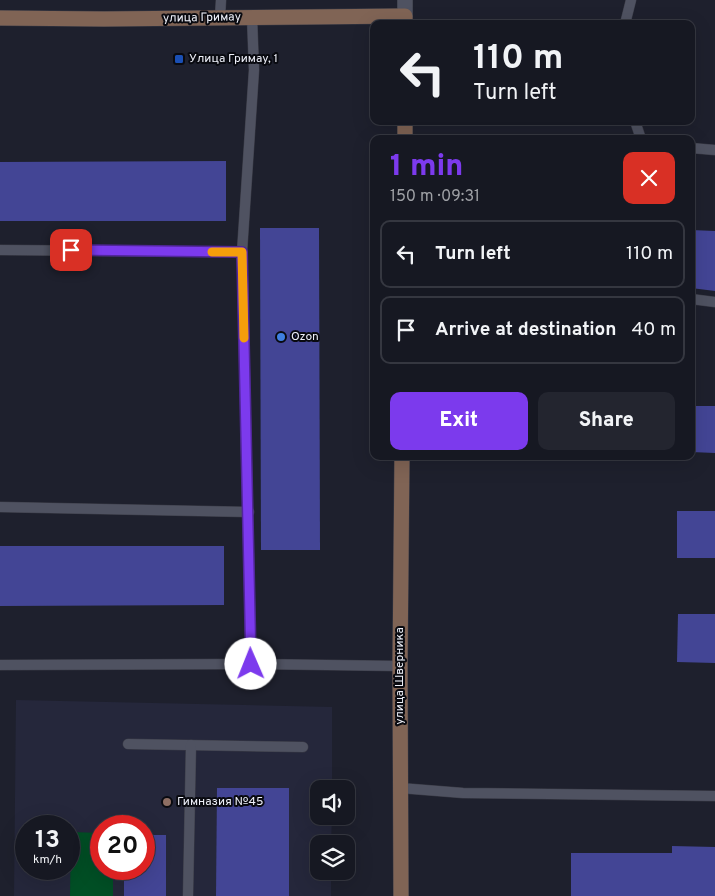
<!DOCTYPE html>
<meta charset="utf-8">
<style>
:root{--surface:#161822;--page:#23252f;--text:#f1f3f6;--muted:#9ea0a5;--line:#353740;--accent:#7c3aed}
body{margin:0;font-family:Overpass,sans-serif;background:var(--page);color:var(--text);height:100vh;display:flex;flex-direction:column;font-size:19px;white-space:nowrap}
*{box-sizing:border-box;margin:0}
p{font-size:16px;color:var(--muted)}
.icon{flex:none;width:28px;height:28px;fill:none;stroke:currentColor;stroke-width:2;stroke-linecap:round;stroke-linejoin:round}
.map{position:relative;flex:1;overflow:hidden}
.details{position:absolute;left:370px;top:135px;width:325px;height:325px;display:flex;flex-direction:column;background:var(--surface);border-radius:10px;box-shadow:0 5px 20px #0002,0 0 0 1px var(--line)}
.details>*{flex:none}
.hud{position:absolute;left:370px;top:20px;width:325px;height:105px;border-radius:10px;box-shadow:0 5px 20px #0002,0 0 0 1px var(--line);background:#161822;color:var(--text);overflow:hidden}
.controls{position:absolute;left:310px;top:780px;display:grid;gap:10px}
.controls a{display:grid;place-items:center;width:45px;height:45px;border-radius:10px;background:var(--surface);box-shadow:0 5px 20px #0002,0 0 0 1px var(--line);font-size:25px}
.speed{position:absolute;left:15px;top:815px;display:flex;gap:10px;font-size:25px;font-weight:700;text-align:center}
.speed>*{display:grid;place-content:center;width:65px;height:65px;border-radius:50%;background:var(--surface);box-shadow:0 5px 20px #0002,0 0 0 1px var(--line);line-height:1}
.speed small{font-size:12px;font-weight:400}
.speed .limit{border:8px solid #d22;background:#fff;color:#111}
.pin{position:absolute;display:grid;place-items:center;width:42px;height:42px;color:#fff;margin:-21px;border-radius:10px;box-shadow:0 2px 8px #0006}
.me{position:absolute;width:55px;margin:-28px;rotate:359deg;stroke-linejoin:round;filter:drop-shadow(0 0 4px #0008)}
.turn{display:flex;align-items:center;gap:18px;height:105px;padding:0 20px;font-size:22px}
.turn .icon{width:65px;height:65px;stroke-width:2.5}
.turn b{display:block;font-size:35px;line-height:42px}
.round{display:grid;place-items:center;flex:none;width:52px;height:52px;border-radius:10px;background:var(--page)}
.summary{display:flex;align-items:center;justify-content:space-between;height:85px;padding:0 20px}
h1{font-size:30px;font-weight:800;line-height:38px;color:var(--accent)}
.primary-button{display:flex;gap:10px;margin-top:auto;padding:10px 20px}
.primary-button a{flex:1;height:58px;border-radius:10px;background:var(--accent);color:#fff;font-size:20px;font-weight:800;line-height:58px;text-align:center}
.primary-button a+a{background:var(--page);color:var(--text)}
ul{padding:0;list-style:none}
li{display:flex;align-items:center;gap:15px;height:68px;margin:0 10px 8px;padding:0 10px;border:2px solid var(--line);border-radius:10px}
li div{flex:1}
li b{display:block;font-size:19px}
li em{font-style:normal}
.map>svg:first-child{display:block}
.built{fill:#25273b;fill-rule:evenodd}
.green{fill:#004f25}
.building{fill:#434595}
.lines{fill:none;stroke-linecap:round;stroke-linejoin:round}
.lane-casing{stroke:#3b3c47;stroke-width:11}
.street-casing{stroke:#3b3c47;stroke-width:16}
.secondary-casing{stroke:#3b3c47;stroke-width:16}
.lane{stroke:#4f5261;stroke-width:10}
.street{stroke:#4f5261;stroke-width:15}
.secondary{stroke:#806455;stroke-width:15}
.route-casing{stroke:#51269a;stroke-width:12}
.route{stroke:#7c3aed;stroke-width:9}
.slow{stroke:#f59e0b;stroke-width:9}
.transit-dot{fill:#1a4fb4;stroke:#090a10;stroke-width:2}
.shop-dot{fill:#3f7fe0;stroke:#090a10;stroke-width:2}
.education-dot{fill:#8d6e63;stroke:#090a10;stroke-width:2}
.labels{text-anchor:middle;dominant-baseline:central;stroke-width:4;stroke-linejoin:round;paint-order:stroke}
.street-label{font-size:12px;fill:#eef0f9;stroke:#090a10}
.poi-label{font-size:12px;fill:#eef0f9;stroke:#090a10;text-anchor:start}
</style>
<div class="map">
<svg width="715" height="896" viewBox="0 0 715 896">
<rect width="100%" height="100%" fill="#1e202d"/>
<path class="built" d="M16 700 332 707V789H319V816H332L331 844H319V871H331V896H14ZM26 826H69V869H26ZM101 826H144V869H101Z"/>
<polygon class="green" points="71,832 101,833 101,869 113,869 113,896 70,896"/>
<g class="building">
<polygon points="226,161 226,221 0,221 0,162"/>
<polygon points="260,228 319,228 320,550 261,550"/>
<polygon points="691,230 715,231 715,291 691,288"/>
<polygon points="691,406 715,406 715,453 691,452"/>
<rect x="677" y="511" width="38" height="47"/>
<polygon points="0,546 224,546 224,605 0,606"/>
<polygon points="678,614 715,614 715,663 677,662"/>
<polygon points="217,788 289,788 289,896 216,896"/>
<polygon points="144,835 166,835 166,896 124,896 124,869 144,869"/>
<polygon points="672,846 715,847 715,896 571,896 571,853 672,853"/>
</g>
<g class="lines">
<defs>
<g id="lane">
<polyline points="220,17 221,0"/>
<polyline points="625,24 631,0"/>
<polyline points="635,121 641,139"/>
<polyline points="691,148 715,150"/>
<polyline points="0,250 242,252"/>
<polyline points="691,299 715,302"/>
<polyline points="0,507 249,512"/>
<polyline points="251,664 242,252 254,70 252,17"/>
<polyline points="0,665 251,664 400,666"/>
<polyline points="128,744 303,747"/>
<polyline points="400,788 463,793 715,796"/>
<polyline points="188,896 191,745"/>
</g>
<polyline id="street" points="405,0 405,16"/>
<g id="secondary">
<polyline points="0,18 104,19 405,16 405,24"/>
<polyline points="405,139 405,121"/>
<polyline points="401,896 400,666 402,456"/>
</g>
</defs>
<use href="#lane" class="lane-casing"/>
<use href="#street" class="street-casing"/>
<use href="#secondary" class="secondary-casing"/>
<use href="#lane" class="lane"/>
<use href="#street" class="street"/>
<use href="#secondary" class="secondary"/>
</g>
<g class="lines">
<defs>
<polyline id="route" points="71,250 242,252 251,664"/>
</defs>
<use href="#route" class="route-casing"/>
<use href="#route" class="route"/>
<polyline class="slow" points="212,252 242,252 244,338"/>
</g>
<rect class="transit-dot" x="174" y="54" width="10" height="10" rx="2.5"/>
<circle class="shop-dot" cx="281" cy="337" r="5"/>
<circle class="education-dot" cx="167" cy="802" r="5"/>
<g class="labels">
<g class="street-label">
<text transform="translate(202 18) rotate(-1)">улица Гримау</text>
<text transform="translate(400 676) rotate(-90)">улица Шверника</text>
</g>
<g class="poi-label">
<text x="189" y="59">Улица Гримау, 1</text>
<text x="291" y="337">Ozon</text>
<text x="177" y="802">Гимназия №45</text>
</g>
</g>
</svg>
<div class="controls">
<a><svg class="icon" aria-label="sound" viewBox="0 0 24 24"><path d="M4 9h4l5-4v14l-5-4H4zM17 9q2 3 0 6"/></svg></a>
<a><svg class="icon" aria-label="layers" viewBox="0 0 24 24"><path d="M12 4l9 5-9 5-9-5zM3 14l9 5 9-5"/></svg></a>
</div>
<div class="speed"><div>13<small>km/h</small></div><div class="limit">20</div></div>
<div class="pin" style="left:71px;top:250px;background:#d93025"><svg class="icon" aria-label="arrive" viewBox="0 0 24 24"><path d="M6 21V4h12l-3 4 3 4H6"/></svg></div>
<svg class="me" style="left:251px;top:664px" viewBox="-20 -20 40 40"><circle r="19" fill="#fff"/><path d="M0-13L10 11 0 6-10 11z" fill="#7c3aed"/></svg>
<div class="hud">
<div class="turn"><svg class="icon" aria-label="left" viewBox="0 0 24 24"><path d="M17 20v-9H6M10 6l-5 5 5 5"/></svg><div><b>110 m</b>Turn left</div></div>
</div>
<section class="details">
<div class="summary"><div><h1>1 min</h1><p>150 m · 09:31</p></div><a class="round" style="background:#d93025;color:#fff"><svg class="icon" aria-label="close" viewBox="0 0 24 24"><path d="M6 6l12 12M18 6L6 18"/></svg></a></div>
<ul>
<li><svg class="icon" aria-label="left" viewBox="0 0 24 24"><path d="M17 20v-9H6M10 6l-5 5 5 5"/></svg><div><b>Turn left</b></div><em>110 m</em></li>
<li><svg class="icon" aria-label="arrive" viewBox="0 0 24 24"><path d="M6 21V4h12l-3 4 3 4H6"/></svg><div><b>Arrive at destination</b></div><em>40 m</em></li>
</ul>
<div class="primary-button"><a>Exit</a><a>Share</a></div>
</section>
</div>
